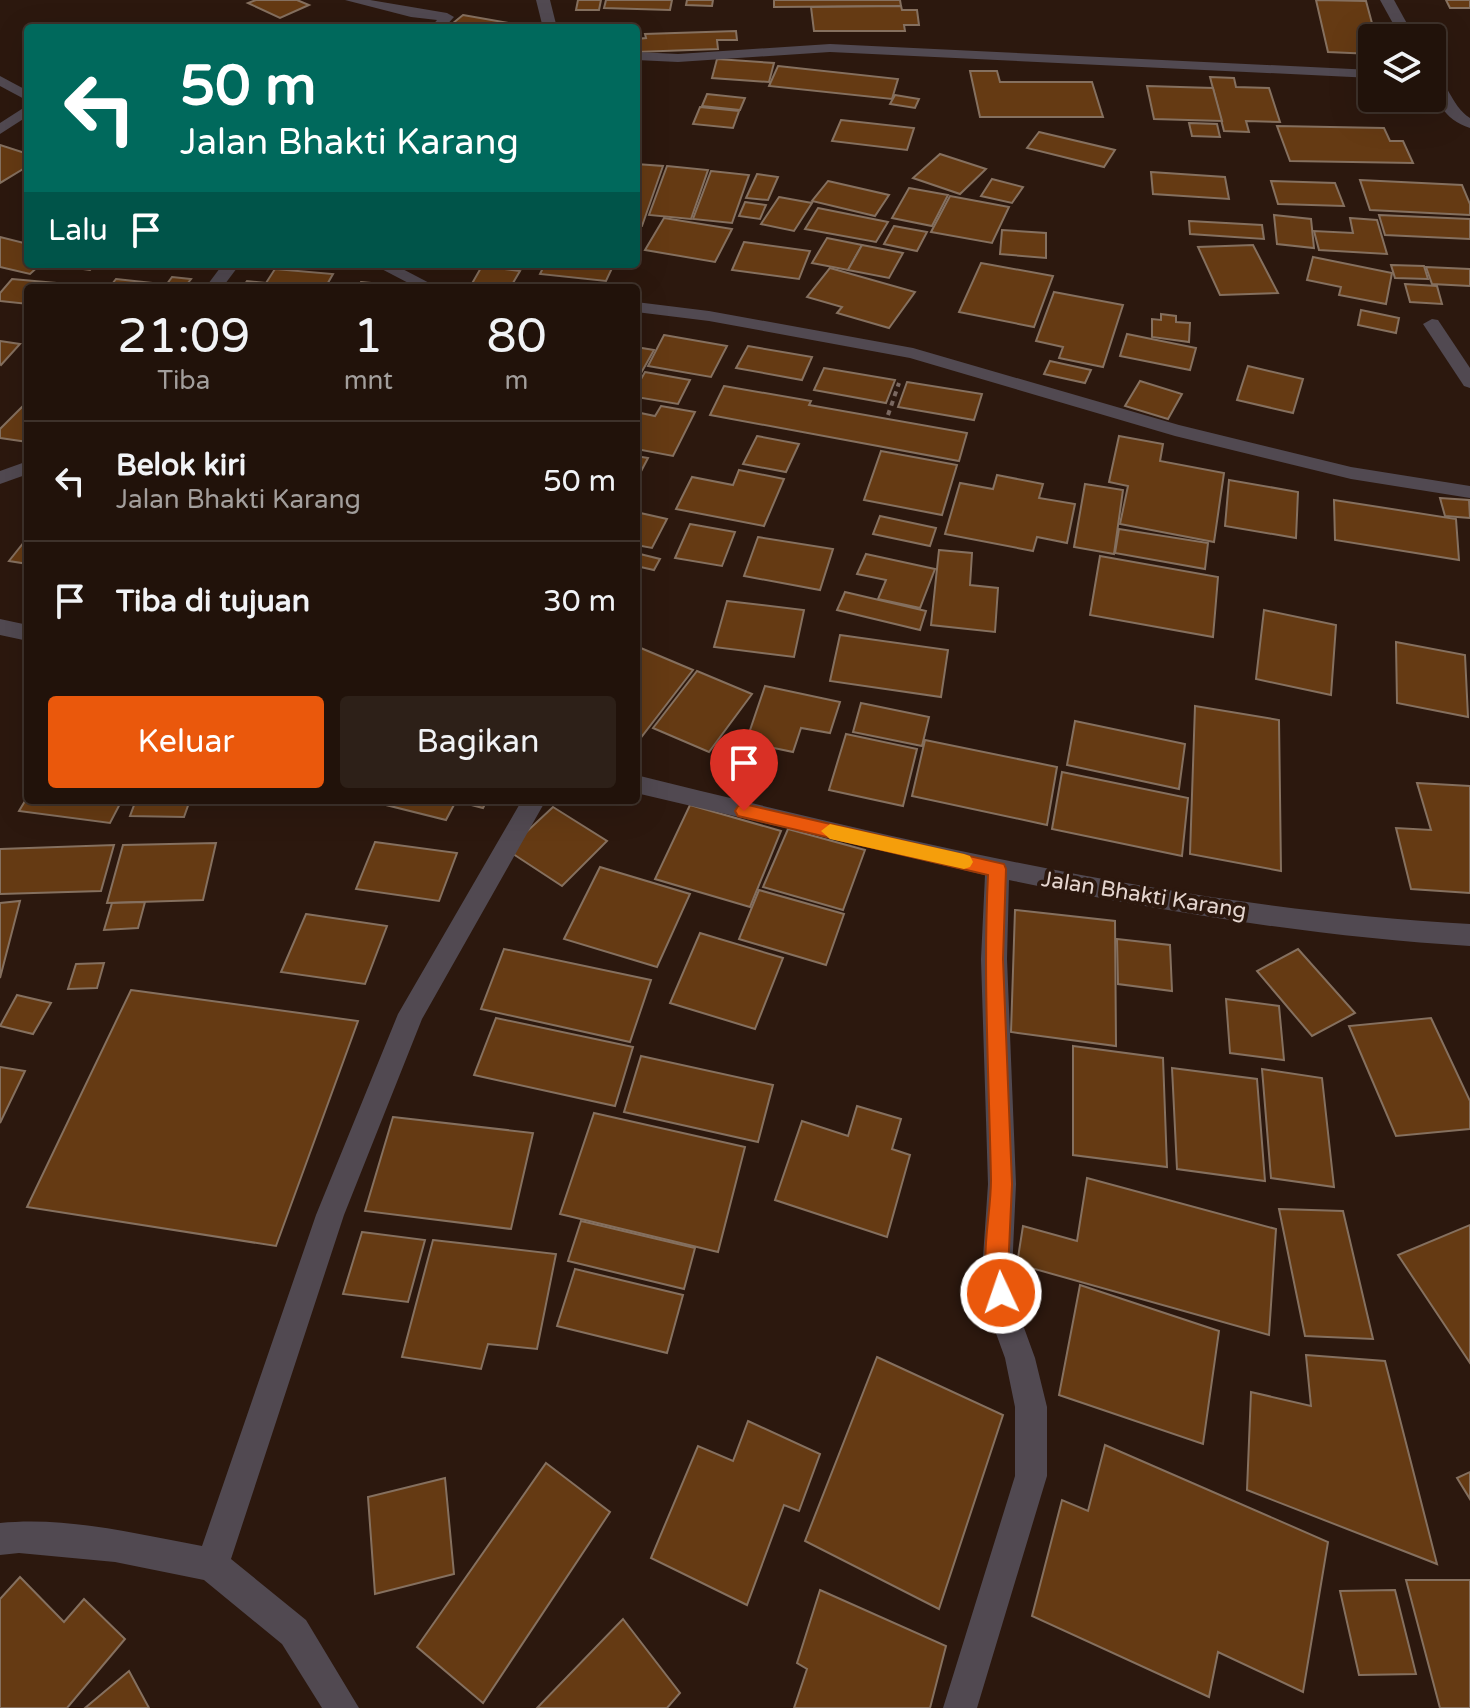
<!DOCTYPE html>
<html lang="id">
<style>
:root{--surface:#21120a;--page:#2d2018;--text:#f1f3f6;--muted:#a29e9c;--line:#3e322b;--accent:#ea580c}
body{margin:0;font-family:"Varela Round",sans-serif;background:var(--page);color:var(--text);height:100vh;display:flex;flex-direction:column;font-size:30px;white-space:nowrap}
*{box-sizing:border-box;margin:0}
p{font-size:26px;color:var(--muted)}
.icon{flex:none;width:44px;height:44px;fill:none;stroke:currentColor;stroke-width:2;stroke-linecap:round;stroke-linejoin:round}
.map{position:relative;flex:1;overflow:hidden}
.side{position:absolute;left:24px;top:284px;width:616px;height:520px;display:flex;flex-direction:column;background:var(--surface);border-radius:8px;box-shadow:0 8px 32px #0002,0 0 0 2px var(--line)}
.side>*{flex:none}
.banner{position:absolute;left:24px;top:24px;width:616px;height:244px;border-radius:8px;box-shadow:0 8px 32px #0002,0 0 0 2px var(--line);background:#00695c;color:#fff;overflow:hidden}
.tools{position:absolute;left:1358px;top:24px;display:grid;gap:16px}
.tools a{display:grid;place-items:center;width:88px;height:88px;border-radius:8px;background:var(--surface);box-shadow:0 8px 32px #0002,0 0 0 2px var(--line);font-size:40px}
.pin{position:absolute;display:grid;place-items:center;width:68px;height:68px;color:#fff;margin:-82px -34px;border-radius:50% 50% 50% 0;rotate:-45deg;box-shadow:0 0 8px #0007}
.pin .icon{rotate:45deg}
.me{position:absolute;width:88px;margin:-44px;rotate:357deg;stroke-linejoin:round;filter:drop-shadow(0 0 6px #0008)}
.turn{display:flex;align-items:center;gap:28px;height:168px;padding:0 24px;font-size:36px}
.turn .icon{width:104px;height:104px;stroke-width:2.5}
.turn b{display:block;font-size:56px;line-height:68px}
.then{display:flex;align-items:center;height:76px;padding:0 24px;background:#0003;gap:16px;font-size:30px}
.eta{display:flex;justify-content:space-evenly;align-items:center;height:136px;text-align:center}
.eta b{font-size:48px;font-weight:600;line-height:56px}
.action{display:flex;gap:16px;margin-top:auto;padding:16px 24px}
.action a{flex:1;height:92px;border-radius:8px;background:var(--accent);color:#fff;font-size:32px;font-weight:600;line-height:92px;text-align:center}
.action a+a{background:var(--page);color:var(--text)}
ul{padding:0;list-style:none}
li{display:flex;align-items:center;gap:24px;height:120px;padding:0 24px;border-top:2px solid var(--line)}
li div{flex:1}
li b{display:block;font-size:30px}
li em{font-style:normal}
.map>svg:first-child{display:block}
.building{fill:#653a13;stroke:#85705f;stroke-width:2}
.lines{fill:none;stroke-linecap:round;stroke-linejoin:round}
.path{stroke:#7a6860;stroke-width:4;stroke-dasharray:5 5;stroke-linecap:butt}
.minor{fill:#514951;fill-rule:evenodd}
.route{fill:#ea580c;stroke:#983908;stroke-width:2}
.slow{fill:#f59e0b}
.labels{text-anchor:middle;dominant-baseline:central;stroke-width:8;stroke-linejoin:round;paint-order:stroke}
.street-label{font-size:22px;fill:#e4d5cf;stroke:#2c180e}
</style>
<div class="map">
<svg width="1470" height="1708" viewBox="0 0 1470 1708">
<rect width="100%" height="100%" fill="#2c180e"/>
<g class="building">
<polygon points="256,0 297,0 309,5 280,18 248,3"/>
<polygon points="578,0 601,0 599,10 576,10"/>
<polygon points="606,0 672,0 670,10 604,8"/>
<polygon points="687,0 713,0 712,6 686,5"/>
<polygon points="774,0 900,0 901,6 774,7"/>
<polygon points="1316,0 1366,1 1376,38 1372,38 1372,54 1328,52"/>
<polygon points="1446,0 1470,0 1470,8 1450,8"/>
<polygon points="901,6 902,10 917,10 919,25 904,25 905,31 814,31 811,7"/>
<polygon points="463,15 514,24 510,28 447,28"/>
<polygon points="736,31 737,40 717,40 718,49 636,52 636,39 646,38 645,34"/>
<polygon points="717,59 774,63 769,82 712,78"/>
<polygon points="778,66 898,79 892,99 769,86"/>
<polygon points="970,71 997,71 1000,82 1092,82 1103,117 980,117"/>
<polygon points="1210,77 1234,78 1236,87 1269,88 1280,122 1246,121 1249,132 1224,131"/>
<polygon points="1147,86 1213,88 1222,121 1154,119"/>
<polygon points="707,94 745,98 740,110 702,106"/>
<polygon points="895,95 919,99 915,108 890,104"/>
<polygon points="700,107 739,111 733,128 693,124"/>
<polygon points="841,120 914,128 907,150 832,141"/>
<polygon points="1189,123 1217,124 1220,137 1192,136"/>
<polygon points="1277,126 1384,128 1390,141 1403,141 1413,163 1290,161"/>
<polygon points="1039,132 1115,150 1104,167 1027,148"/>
<polygon points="0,145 28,154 28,166 0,183"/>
<polygon points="940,154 986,169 960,194 913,178"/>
<polygon points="636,164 663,166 642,226 636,225"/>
<polygon points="667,166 708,170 691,219 649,215"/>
<polygon points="711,171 749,175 732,223 693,219"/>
<polygon points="1151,172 1225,177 1229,199 1153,194"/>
<polygon points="757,174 778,177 768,200 746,198"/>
<polygon points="992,179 1023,187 1012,203 981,196"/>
<polygon points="1360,180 1462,185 1470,204 1470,215 1370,210"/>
<polygon points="828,181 889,195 875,216 812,201"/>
<polygon points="1271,181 1335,183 1344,206 1278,204"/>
<polygon points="909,188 948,195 932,226 892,218"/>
<polygon points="950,196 1009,207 992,243 931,232"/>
<polygon points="779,197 812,203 794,231 761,224"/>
<polygon points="745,202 766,205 760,219 739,216"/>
<polygon points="818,208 888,222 876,242 805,229"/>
<polygon points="1274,215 1311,219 1314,248 1277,244"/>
<polygon points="1379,215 1470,219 1470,239 1385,235"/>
<polygon points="664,218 732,229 715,262 645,250"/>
<polygon points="1350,218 1377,220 1387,254 1319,250 1314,231 1353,233"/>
<polygon points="1189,221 1262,225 1264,239 1190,234"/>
<polygon points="894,226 927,232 917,251 884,244"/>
<polygon points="1002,230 1046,233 1046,258 1000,254"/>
<polygon points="0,237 28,244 28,264 41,264 30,274 0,267"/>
<polygon points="827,238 862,245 848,270 812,263"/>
<polygon points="744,242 810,251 799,279 732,270"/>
<polygon points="862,245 903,253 889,278 848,270"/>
<polygon points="1253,245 1278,293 1220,295 1198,247"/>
<polygon points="1313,257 1392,273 1386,304 1339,295 1341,287 1307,280"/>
<polygon points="981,263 1053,276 1034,327 959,312"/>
<polygon points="46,264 96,264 90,270"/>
<polygon points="545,264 614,264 606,281 540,274"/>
<polygon points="1391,265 1424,266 1428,279 1395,278"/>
<polygon points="482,266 520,271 510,288 470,287"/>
<polygon points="1426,267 1470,269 1470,286 1432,284"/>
<polygon points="830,268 915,292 889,328 837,313 842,307 807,297"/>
<polygon points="275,269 333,274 325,288 242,288 247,281 266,283"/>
<polygon points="172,277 191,279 184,288 164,288"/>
<polygon points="12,279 69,284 66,288 28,288 28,304 0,301 0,293"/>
<polygon points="116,279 162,284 158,288 109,288"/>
<polygon points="361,282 393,285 391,288 358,288"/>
<polygon points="1405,284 1437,286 1442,304 1410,302"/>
<polygon points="1054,292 1123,305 1103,367 1059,358 1063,347 1036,341"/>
<polygon points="1361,310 1399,318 1396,333 1358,325"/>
<polygon points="1161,314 1176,316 1176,322 1190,323 1189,342 1152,337 1152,319 1161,320"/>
<polygon points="1127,334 1196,348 1190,370 1120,356"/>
<polygon points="664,335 727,346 711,377 648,366"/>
<polygon points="0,341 20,344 1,365 0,364"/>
<polygon points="748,346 812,357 802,380 736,368"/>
<polygon points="636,347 654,350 636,382"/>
<polygon points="1050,361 1091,370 1085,383 1044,374"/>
<polygon points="1248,366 1303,379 1293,413 1237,400"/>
<polygon points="824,368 895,380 886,403 814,390"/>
<polygon points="645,372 690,380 678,404 636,397 636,388"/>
<polygon points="1140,381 1182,394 1168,419 1125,406"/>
<polygon points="907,382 982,394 974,420 898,407"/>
<polygon points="724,386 811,401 809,405 967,433 959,461 710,415"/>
<polygon points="28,401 28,442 0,438 0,429"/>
<polygon points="661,406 695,412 673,456 636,449 636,412 655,416"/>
<polygon points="757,436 799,444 786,472 743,464"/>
<polygon points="1119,436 1163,444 1160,461 1224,473 1214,542 1120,524 1128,486 1109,482"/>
<polygon points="881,451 957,465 942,515 864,500"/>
<polygon points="636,456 648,458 636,481"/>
<polygon points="739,470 784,479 764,526 676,509 692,477 733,485"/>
<polygon points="997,475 1043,484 1039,498 1075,504 1067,543 1037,537 1033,551 945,534 960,483 993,489"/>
<polygon points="1229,480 1298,492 1296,538 1225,526"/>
<polygon points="1085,484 1123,490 1114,554 1074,547"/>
<polygon points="1440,498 1469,500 1470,518 1445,516"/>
<polygon points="1334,500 1456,519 1459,560 1335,540"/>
<polygon points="636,512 667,519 652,548 636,545"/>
<polygon points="880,516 936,528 930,546 873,534"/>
<polygon points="690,524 735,532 722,566 675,558"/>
<polygon points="1119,529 1208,543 1205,569 1115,553"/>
<polygon points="28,537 28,564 9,561"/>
<polygon points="758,537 833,549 820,590 744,576"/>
<polygon points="939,550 972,553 970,585 998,588 995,632 931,625"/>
<polygon points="636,553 660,559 654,570 636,566"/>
<polygon points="866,554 935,569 920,608 878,599 886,580 857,574"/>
<polygon points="1100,556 1218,577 1213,637 1090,615"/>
<polygon points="845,592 926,611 920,630 837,610"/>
<polygon points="727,601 804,610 794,657 714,647"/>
<polygon points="1264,610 1336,625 1331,695 1256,679"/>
<polygon points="840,635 948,650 941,697 830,681"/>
<polygon points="1396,642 1465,655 1468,717 1397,703"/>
<polygon points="636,646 693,670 636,744"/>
<polygon points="697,671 752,694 709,752 653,728"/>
<polygon points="765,686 840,702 830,733 801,728 793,752 746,742"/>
<polygon points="861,703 929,717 922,746 853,732"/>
<polygon points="1195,706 1279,720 1281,871 1190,854"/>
<polygon points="1075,721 1185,744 1179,789 1067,765"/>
<polygon points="846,734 917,749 903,806 829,790"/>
<polygon points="925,740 1057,767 1047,825 912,796"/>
<polygon points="1062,772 1188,798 1182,856 1052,829"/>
<polygon points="1417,783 1470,786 1470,893 1411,889 1396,828 1431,830"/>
<polygon points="28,796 28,800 122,800 110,823 19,811"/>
<polygon points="136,800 190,800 184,817 130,816"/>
<polygon points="384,800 487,800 483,808 456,801 446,820 382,804"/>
<polygon points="690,805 781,831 750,907 655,879"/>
<polygon points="553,807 607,841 562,886 507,850"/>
<polygon points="788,829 865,850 843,910 763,887"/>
<polygon points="375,842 457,853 439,901 356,889"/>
<polygon points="216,843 203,900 107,903 123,845"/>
<polygon points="114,845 101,891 0,894 0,849"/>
<polygon points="600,867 690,894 657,967 564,939"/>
<polygon points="759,890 844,914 826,965 739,939"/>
<polygon points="20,901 0,978 0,903"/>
<polygon points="145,902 138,928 104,930 112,903"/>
<polygon points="1015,910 1115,921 1116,1046 1011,1032"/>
<polygon points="306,914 387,926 365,984 281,972"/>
<polygon points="700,933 783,958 755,1029 670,1003"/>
<polygon points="1117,939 1170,945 1172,991 1118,984"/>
<polygon points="504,949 651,980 630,1042 481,1009"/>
<polygon points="1298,949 1355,1013 1312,1036 1257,971"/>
<polygon points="104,963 97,988 68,989 76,964"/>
<polygon points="131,990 358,1021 276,1246 27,1207"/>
<polygon points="17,995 51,1003 33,1034 0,1026"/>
<polygon points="1226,999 1279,1006 1284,1060 1230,1053"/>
<polygon points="496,1018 633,1047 615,1106 474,1075"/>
<polygon points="1431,1018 1470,1101 1470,1129 1396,1136 1349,1026"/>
<polygon points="1073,1046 1163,1058 1167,1167 1073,1155"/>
<polygon points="641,1056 773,1085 758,1142 624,1112"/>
<polygon points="0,1067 25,1071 0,1123"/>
<polygon points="1172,1068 1257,1079 1265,1181 1177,1169"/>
<polygon points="1262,1069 1322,1078 1334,1187 1271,1178"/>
<polygon points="857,1106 901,1119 892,1149 910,1155 887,1237 775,1200 802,1121 848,1136"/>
<polygon points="594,1113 745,1147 718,1252 560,1214"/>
<polygon points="393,1117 533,1133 511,1229 365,1211"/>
<polygon points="1087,1178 1276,1229 1269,1335 1017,1264 1023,1226 1077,1241"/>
<polygon points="1279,1209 1343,1211 1373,1339 1305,1336"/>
<polygon points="581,1221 695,1248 684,1289 568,1261"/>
<polygon points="1470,1225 1470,1363 1398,1255"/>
<polygon points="362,1232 425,1240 408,1302 343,1294"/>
<polygon points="433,1240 556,1254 537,1349 488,1344 481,1369 402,1357"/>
<polygon points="575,1269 683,1295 667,1353 557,1326"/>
<polygon points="1080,1285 1219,1331 1203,1444 1059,1395"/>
<polygon points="1306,1355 1385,1361 1437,1564 1247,1490 1251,1392 1311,1406"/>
<polygon points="877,1357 1003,1415 939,1609 805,1541"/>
<polygon points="748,1421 820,1454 799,1511 784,1505 747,1605 651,1558 698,1446 733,1461"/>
<polygon points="1105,1445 1328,1542 1303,1692 1218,1652 1209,1697 1032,1616 1062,1500 1088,1511"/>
<polygon points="546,1463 610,1512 483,1703 417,1647"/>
<polygon points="1470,1472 1470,1499 1457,1478"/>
<polygon points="445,1478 454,1574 375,1594 368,1497"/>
<polygon points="20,1577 64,1622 84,1599 125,1639 67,1708 0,1708 0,1599"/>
<polygon points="1406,1580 1470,1580 1470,1708 1440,1708"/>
<polygon points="820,1590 946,1646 930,1708 794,1708 807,1669 797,1663"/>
<polygon points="1395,1590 1416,1674 1359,1675 1340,1591"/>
<polygon points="623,1619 680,1693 667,1708 537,1708"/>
<polygon points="129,1671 149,1708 85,1708"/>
</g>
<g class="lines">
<polyline class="path" points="888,415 899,383"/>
<g class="minor">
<polygon points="345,0 370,0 447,13 454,17 444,28 430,28 437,20 411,17"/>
<polygon points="536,0 550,0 557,28 543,28"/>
<polygon points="1380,0 1394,0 1415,38 1401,38"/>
<polygon points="830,44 1372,70 1372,78 830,52 678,62 636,60 636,52 678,54"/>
<path d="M1432 72C1447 78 1450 105 1470 118V128C1444 120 1432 98 1432 72Z"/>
<polygon points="0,76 28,91 28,101 0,86"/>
<polygon points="28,105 28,116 0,134 0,123"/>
<polygon points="223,264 240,264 222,288 205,288"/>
<polygon points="372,264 393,264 439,288 418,288"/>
<polygon points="636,302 709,311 913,348 1179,425 1351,467 1470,486 1470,498 1351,479 1175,436 910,358 709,321 636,312"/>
<polygon points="1432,319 1438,320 1470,368 1470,388 1464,386 1423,324"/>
<polygon points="28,461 28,474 0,484 0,471"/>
<polygon points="0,619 28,625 28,641 0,635"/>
<path d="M636 775C909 842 1188 909 1470 924V946C1315 937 1160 911 1009 880L1007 959 1016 1184 1012 1272 1019 1314 1035 1358 1047 1407V1476L977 1708H943L1015 1476V1407L1005 1358 989 1314 982 1272 988 1184 981 959 985 875 636 793Z"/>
<path d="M522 800H546L422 1019 344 1215 231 1559 306 1620 359 1708H322L282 1644 204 1580 115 1562 19 1553 0 1555V1523C66 1516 137 1534 202 1546L316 1215 398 1014Z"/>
</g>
</g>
<path class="route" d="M744 804 1004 864 1006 869 1003 959 1012 1184 1008 1272 1012 1293 1009 1301 1001 1304 993 1301C977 1264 991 1219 991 1180 989 1078 983 977 988 875L738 816 735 811 738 806Z"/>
<polygon class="slow" points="830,824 964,854 970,856 973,862 970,867 964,869 830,839 821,831"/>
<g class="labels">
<g class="street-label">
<text transform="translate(1144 895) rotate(9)">Jalan Bhakti Karang</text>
</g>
</g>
</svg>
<div class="tools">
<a><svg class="icon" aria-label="layers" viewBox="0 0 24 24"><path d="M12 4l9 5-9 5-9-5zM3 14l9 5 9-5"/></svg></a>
</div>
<div class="pin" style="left:744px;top:811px;background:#d93025"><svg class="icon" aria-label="arrive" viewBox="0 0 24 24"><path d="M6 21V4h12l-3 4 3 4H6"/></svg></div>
<svg class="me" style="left:1001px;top:1293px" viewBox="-20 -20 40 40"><circle r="17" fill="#ea580c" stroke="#fff" stroke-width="3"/><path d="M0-11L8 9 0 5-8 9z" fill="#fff"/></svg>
<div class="banner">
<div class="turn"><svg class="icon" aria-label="left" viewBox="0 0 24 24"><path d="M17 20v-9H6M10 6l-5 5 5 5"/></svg><div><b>50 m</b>Jalan Bhakti Karang</div></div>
<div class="then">Lalu<svg class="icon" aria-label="arrive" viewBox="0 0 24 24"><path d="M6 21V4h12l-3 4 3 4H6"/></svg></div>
</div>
<section class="side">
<div class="eta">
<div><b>21:09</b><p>Tiba</p></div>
<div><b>1</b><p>mnt</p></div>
<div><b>80</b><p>m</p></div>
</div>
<ul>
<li><svg class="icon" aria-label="left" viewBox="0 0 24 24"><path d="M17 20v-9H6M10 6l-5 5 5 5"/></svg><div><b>Belok kiri</b><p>Jalan Bhakti Karang</p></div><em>50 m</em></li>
<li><svg class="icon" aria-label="arrive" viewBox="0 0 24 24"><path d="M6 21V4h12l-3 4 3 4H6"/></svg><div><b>Tiba di tujuan</b></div><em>30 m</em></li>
</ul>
<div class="action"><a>Keluar</a><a>Bagikan</a></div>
</section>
</div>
